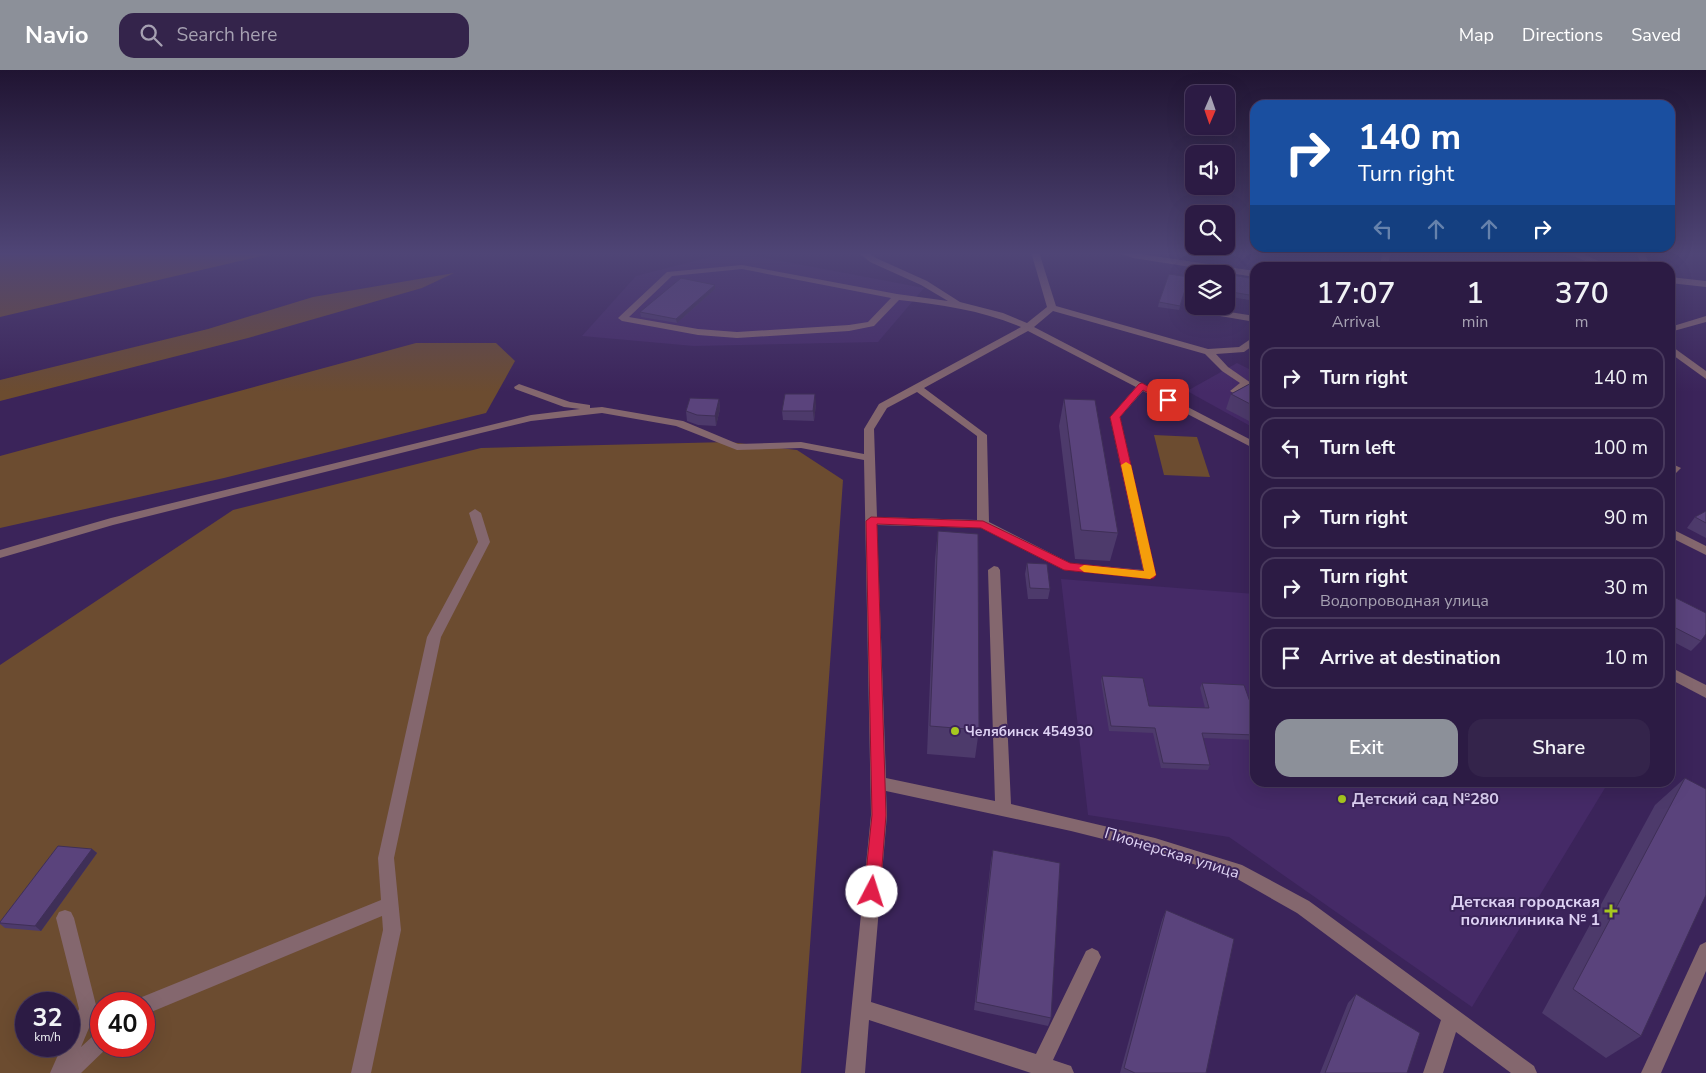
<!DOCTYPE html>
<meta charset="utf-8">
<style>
:root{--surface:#2c1b44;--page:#34244b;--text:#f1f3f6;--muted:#a6a1b2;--line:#48395d;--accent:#8c9099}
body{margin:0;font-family:"Nunito Sans",sans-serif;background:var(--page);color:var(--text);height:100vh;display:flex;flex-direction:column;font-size:19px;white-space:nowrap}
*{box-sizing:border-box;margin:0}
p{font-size:16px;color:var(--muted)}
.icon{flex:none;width:28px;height:28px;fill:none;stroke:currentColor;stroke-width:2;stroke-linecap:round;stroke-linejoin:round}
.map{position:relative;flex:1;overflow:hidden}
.panel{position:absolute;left:1250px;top:192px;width:425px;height:525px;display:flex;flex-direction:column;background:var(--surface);border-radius:15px;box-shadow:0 5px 20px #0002,0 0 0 1px var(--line)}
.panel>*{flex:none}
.banner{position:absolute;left:1250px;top:30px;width:425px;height:152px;border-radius:15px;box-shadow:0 5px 20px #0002,0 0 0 1px var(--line);background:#1a4fa0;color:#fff;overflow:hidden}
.needle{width:32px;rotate:182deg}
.buttons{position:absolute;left:1185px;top:15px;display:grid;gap:10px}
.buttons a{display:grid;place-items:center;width:50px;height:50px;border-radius:10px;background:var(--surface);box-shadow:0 5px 20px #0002,0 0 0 1px var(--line);font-size:25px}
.speed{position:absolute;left:15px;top:922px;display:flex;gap:10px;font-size:25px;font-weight:700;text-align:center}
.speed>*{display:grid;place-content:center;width:65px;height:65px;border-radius:50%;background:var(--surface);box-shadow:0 5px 20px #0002,0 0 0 1px var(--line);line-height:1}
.speed small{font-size:12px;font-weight:400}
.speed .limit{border:8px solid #d22;background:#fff;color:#111}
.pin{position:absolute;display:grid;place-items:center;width:42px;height:42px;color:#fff;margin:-21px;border-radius:10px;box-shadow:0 2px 8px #0006}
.me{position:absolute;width:55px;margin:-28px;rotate:5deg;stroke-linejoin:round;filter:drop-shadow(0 0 4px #0008)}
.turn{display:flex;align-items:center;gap:18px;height:105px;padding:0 25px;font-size:22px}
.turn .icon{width:65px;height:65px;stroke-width:2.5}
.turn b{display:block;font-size:35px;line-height:42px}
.lanes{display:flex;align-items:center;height:48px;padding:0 25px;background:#0003;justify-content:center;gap:25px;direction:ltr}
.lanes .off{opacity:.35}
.eta{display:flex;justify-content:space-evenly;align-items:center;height:85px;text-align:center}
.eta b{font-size:30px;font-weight:600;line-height:35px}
.primary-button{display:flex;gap:10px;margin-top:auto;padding:10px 25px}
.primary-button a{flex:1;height:58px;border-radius:15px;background:var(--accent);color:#fff;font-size:20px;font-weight:600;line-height:58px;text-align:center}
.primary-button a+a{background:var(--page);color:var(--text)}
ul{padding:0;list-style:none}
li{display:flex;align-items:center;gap:15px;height:62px;margin:0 10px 8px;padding:0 15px;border:2px solid var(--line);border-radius:15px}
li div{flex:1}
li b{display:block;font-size:19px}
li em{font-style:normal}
header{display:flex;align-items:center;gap:30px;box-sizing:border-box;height:70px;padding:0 25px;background:var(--accent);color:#fff}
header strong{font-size:24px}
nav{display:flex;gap:28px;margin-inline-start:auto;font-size:18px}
.search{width:350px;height:45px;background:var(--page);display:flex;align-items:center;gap:12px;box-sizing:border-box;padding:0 18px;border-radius:15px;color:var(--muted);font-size:19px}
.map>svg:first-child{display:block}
.built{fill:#452a67}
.green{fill:#6c4c30;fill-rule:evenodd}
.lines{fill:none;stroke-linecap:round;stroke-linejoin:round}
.minor{fill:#84676e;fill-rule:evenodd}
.wall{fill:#4d3a6b}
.shaded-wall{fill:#3f2f57}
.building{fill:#5a437c;stroke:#3f2f57}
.route{fill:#e11d48;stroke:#92132f}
.slow{fill:#f59e0b}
.poi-dot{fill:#a7c81f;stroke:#3b245a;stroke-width:2}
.labels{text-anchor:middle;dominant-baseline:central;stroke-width:4;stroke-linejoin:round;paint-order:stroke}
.poi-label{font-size:14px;font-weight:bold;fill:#ddd1f3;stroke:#3b245a;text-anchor:start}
.near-poi-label{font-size:16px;font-weight:bold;fill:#ddd1f3;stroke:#3b245a;text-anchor:start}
.near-street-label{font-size:16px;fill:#ddd1f3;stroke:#3b245a}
</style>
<header>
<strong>Navio</strong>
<div class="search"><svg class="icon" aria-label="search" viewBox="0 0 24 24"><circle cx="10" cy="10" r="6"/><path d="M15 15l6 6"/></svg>Search here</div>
<nav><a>Map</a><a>Directions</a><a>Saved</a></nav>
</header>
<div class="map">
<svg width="1706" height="1003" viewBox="0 0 1706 1003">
<rect width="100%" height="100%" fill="#3b245a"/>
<g class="built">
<polygon points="729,182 735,182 924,218 878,272 694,276 582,266 636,206"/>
<polygon points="1237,293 1255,302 1254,358 1187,321"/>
<polygon points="1061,509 1255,524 1255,712 1608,713 1472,937 1229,767 1088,745"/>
</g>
<g class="green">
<polygon points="0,182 279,182 0,247"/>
<polygon points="454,203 422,218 248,268 0,331 0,310 208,259 313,227"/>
<polygon points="416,273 496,273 515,291 486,343 224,408 0,458 0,386"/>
<polygon points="1154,365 1197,367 1210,407 1164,405"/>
<path d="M729 372 797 380 843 410 801 1003H0V595L233 440 481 378ZM26 934H69V976H26ZM101 934H144V976H101Z"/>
</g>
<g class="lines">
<g class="minor">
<path d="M858 182H867L876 188 927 211 960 232 1003 243 1027 253 1047 237 1031 182H1039L1056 236 1208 279 1239 277 1255 266V274L1244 282 1216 284 1228 297 1251 313 1235 324 1230 321 1240 313 1222 301 1205 284 1053 241 1034 257 1255 372V379L1143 321 1120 347 1156 505 1150 509 1064 500 981 458 877 455 886 708 995 731 988 500 994 496 998 497 1000 500 1011 734 1155 768 1242 795 1309 831 1534 996 1537 1003H1511L1456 962 1443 1003H1423L1441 950 1297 843 1232 806 1155 782 1071 761 886 721 887 745 871 932 1036 984 1086 881 1092 878 1098 881 1101 887 1053 990 1071 996 1074 1003H1031L869 950 865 1003H845L871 745 864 390 801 378 737 380 676 356 602 343 531 351 481 363 113 455 0 488V480L111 448 531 345 580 339 564 337 515 319 514 317 519 314 570 332 590 335V338L602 337 683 351 738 374 801 372 864 384V359L879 334 1021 257C981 240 942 235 899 230L874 256 849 261 737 268 698 265 622 251 618 248 667 202 742 195 897 224 948 231 921 215 870 192ZM742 199 891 228 868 252 849 255 737 262 698 259 629 247 672 206ZM1028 261 1136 317 1110 347 1143 500 1070 493 989 452 987 365 924 318ZM917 322 977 366V450L877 447 874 359 887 338Z"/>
<polygon points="1116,182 1127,182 1255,201 1255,207 1133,188"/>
<polygon points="1383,182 1391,182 1387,198 1379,198"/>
<polygon points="1554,182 1581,183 1614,198 1602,198 1576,187"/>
<polygon points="1636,182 1644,182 1651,198 1643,198"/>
<polygon points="1670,207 1706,211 1706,217 1670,213"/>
<polygon points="1223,241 1255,246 1255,252 1220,246 1220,242"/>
<polygon points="1706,246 1706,252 1670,262 1670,257"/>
<polygon points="1670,275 1706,301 1706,309 1670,283"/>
<polygon points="1670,393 1681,398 1674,405 1670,406"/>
<polygon points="475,439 481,443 490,472 441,567 394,788 401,860 371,1003 351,1003 383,860 382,846 144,945 144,934 136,934 137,929 381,830 378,788 427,567 478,472 469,443"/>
<polygon points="1670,458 1706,476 1706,485 1670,467"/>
<polygon points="1670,597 1706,615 1706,628 1670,609"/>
<polygon points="65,840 71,842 74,848 97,939 81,977 94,965 101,962 101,976 109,976 81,1003 50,1003 62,976 69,976 69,961 79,939 56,848 59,842"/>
<polygon points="1706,872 1706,901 1661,1003 1641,1003 1700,875"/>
</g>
</g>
<g class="wall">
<polygon points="1226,204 1255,209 1255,231 1226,226"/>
<polygon points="1189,207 1179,240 1158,237 1159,232"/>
<polygon points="715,215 715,219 677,253 641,247 640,242"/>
<polygon points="1255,311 1255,347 1249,351 1226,339 1231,324"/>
<polygon points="719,329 720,339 716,356 698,355 687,351 686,341"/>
<polygon points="1064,329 1118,463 1110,491 1075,489 1059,356"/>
<polygon points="816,334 814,351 783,350 782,341"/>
<polygon points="1706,441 1706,468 1687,458 1695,447"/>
<polygon points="938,461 979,660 975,688 927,684 935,489"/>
<polygon points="1027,493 1050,519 1048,529 1028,529 1025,504"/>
<polygon points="1670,525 1701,571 1691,581 1670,570"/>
<polygon points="1102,606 1149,636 1205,638 1200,618 1202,613 1255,646 1255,670 1203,668 1210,695 1208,700 1161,698 1153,663 1109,661 1101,611"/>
<polygon points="1685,708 1641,966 1606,988 1542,943 1655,735"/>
<polygon points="92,779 97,783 41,861 5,858 0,854 0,852"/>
<polygon points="993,780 1051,948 1048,956 974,940 991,790"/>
<polygon points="1166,840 1206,1003 1120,1003 1162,850"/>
<polygon points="1356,924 1407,1003 1320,1003 1348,933"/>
</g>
<g class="shaded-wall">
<polygon points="715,215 715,219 677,253 676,249"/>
<polygon points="815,324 816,334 814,351 813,341"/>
<polygon points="719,329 720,339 716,356 715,346"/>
<polygon points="1254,336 1255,336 1255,347 1249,351"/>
<polygon points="92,779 97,783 41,861 35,856"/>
</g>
<g class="building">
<polygon points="1169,204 1189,207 1180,236 1159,232"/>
<polygon points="1226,204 1255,209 1255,226 1226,221"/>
<polygon points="681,208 715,215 676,249 640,242"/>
<polygon points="1255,311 1255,336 1254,336 1231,324"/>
<polygon points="785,324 815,324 813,341 782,341"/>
<polygon points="690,328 719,329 715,346 697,345 686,341"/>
<polygon points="1064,329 1095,330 1118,463 1081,460"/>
<polygon points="1706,441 1706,453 1695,447"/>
<polygon points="938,461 978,464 979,660 930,656"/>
<polygon points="1027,493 1047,494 1050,519 1030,518"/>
<polygon points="1670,525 1706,543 1706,564 1701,571 1670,555"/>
<polygon points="1102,606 1143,608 1149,636 1209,638 1202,613 1244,615 1255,646 1255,665 1202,663 1210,695 1163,693 1155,658 1111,656"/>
<polygon points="1685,708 1706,719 1706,825 1641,966 1573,919"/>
<polygon points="58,776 92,779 35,856 0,853 0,852"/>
<polygon points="993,780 1060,793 1051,948 976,932"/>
<polygon points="1166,840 1234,869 1206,1003 1135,1003 1124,998"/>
<polygon points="1356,924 1420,963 1407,1003 1325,1003"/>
</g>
<linearGradient id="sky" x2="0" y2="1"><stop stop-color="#201432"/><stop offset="0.57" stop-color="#4f4576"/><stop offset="1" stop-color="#4f4576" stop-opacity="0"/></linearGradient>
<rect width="1706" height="322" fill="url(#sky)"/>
<polygon class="route" points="1142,313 1173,330 1168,333 1165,332 1143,320 1120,347 1156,505 1154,508 1150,509 1064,500 981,458 877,454 886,745 880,822 878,827 872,829 867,827 864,822 872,745 866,451 871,447 983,451 1070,493 1144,501 1110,347 1139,314"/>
<polygon class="slow" points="1126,392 1131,395 1156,505 1150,509 1084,502 1079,498 1084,495 1144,501 1121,395"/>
<g class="poi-dot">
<circle cx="955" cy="661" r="5"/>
<circle cx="1342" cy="729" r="5"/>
<path d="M1608.5 833.5h5v5h5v5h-5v5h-5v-5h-5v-5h5z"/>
</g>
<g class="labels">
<g class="poi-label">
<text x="965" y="661">Челябинск 454930</text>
</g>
<g class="near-poi-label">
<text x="1352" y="729">Детский сад №280</text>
<text x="1600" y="832" text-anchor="end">Детская городская<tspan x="1600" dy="18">поликлиника № 1</tspan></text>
</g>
<g class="near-street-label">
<text transform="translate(1172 783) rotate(17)">Пионерская улица</text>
</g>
</g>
</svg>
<div class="buttons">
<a><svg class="needle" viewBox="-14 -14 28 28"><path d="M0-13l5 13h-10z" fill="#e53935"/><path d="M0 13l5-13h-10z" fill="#a6a1b2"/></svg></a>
<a><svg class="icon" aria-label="sound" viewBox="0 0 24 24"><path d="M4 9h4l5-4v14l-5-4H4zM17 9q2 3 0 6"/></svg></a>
<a><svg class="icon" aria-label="search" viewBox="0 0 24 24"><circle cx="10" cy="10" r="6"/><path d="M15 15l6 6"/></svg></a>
<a><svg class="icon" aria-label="layers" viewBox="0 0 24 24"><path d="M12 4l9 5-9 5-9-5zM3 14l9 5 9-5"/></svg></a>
</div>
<div class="speed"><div>32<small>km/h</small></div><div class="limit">40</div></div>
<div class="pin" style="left:1168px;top:330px;background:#d93025"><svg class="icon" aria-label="arrive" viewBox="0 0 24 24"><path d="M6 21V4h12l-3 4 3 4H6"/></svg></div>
<svg class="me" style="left:872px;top:822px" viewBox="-20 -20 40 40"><circle r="19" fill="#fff"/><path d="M0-13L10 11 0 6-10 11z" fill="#e11d48"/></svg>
<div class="banner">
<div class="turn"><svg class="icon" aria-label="right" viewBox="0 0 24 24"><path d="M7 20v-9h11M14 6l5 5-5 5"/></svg><div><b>140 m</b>Turn right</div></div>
<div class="lanes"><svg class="icon off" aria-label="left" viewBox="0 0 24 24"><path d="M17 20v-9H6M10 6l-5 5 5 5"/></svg><svg class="icon off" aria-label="ahead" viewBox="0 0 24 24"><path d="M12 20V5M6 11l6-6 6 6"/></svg><svg class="icon off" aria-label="ahead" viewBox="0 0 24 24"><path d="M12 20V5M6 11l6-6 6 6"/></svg><svg class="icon" aria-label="right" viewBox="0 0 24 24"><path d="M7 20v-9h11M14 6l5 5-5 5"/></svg></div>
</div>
<section class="panel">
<div class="eta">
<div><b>17:07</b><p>Arrival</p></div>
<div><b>1</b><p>min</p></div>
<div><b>370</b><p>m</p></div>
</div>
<ul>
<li><svg class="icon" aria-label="right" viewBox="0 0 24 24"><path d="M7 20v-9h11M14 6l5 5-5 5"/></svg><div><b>Turn right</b></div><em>140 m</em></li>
<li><svg class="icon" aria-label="left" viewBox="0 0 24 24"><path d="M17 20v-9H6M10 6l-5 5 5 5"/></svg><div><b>Turn left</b></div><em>100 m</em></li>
<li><svg class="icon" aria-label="right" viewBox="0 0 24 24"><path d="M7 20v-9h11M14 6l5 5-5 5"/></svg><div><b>Turn right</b></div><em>90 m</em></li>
<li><svg class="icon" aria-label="right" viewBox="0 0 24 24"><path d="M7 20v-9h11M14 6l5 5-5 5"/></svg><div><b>Turn right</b><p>Водопроводная улица</p></div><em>30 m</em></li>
<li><svg class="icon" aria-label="arrive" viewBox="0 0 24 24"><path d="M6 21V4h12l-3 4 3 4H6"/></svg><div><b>Arrive at destination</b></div><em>10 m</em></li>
</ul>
<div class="primary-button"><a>Exit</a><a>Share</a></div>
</section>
</div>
